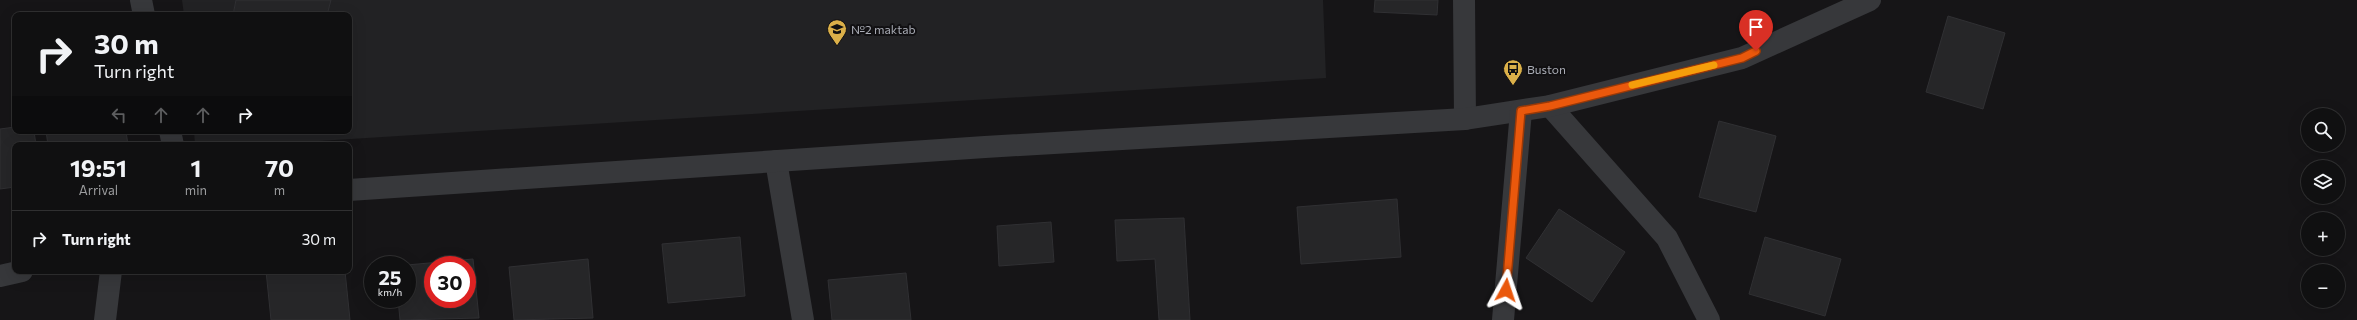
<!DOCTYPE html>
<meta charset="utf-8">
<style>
:root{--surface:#101011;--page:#19191a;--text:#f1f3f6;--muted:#9c9d9f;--line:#303031}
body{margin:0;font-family:Commissioner,sans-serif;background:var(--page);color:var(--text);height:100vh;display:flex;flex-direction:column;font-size:15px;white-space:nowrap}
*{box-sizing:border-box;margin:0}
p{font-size:13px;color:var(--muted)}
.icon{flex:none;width:22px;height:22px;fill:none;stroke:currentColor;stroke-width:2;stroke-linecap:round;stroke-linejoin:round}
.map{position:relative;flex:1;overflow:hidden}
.details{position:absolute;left:12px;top:142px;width:340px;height:132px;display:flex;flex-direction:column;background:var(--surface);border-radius:8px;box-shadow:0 4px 16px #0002,0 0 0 1px var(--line)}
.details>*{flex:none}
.banner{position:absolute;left:12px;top:12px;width:340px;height:122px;border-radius:8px;box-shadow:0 4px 16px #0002,0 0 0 1px var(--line);background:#101011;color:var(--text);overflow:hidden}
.fabs{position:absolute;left:2301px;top:108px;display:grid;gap:8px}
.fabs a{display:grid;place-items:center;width:44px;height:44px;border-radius:50%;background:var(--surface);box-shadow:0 4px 16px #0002,0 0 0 1px var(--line);font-size:20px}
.speed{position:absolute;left:364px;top:256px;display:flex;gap:8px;font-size:20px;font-weight:700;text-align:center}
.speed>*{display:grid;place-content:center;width:52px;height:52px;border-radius:50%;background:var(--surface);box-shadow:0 4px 16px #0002,0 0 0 1px var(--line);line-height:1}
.speed small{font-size:10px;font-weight:400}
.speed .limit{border:6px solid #d22;background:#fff;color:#111}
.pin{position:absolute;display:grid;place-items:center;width:34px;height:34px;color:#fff;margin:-41px -17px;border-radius:50% 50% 50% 0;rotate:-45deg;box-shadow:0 0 4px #0007}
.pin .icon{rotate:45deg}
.me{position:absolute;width:44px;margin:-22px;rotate:5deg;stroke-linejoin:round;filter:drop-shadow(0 0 3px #0008)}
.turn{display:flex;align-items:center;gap:14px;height:84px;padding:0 16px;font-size:18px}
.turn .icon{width:52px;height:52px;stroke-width:2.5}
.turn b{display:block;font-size:28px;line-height:34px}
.lanes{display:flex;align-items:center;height:38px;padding:0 16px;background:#0003;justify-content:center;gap:20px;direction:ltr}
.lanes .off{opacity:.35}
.eta{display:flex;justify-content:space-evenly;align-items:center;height:68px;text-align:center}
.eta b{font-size:24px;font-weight:700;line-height:28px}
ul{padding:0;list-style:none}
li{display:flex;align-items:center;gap:12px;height:56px;padding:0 16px;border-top:1px solid var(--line)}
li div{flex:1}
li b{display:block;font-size:15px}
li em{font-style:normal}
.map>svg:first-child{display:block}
.built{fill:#222224}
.building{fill:#262628;stroke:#303033;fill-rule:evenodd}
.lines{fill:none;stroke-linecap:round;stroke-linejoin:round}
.minor{stroke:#37383b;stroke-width:22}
.route-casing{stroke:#983908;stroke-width:10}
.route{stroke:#ea580c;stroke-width:7}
.slow{stroke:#f59e0b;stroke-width:7}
.labels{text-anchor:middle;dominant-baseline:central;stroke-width:4;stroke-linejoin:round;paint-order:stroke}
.poi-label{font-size:12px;fill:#a9acb5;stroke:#111012;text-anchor:start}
</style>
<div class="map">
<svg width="2357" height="320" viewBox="0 0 2357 320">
<rect width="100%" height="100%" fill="#161517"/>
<polygon class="built" points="182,0 1323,0 1326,78 255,145 195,145 194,131 349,131 349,15 184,15"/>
<g class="building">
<polygon points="236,0 331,0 327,15 233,15"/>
<polygon points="1375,0 1438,0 1437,15 1374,12"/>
<polygon points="1948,16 2005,33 1983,109 1926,92"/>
<polygon points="1719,121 1776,136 1756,212 1699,197"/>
<polygon points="15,127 15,131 34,131 36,145 15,145 15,187 0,189 0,129"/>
<polygon points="46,131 126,131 128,145 48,145"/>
<polygon points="1397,199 1401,257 1301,264 1297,207"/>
<polygon points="1559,209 1625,252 1592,302 1526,258"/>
<polygon points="1184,218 1190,320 1159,320 1155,259 1117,261 1115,220"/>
<polygon points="1051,222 1054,262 999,266 997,226"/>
<polygon points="740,237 745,296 668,303 662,244"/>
<polygon points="1765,237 1841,259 1825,316 1749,294"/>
<path d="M473 259 479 318 400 320 398 299H407V265ZM433 265H467V299H433Z"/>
<polygon points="588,259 593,318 514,320 509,267"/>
<polygon points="266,271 345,271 350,320 271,320"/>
<polygon points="906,273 911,320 832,320 828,280"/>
</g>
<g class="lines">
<g class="minor">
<polyline points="141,0 144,15"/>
<polyline points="1464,0 1465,119"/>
<polyline points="1550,106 1667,238 1709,320"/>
<polyline points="170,131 173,145"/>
<polyline points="776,161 803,320"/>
<polyline points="349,190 985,147 1465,119 1550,106 1742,58 1870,0"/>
<polyline points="0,276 22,271"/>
<polyline points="105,320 111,271"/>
<polyline points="1503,320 1521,111"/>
</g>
</g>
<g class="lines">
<defs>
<polyline id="route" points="1506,290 1521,111 1550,106 1742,58 1756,51"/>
</defs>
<use href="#route" class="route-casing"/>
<use href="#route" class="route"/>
<polyline class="slow" points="1632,85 1714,65"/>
</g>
<defs>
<symbol id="school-pin" viewBox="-11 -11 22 30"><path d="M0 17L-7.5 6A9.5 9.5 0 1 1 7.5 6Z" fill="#dbb049" stroke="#111012"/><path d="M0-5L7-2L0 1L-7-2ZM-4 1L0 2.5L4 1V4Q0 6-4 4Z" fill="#111"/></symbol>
<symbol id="bus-pin" viewBox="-11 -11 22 30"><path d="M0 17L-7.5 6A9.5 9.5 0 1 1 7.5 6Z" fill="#dbb049" stroke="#111012"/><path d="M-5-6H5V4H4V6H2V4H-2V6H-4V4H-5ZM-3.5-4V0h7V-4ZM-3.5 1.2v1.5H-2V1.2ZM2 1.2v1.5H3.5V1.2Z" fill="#111"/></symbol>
</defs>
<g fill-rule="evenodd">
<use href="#school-pin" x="826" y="18" width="22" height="30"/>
<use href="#bus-pin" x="1502" y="58" width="22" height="30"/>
</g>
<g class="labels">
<g class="poi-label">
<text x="851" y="29">№2 maktab</text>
<text x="1527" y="69">Buston</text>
</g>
</g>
</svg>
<div class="fabs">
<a><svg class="icon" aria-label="search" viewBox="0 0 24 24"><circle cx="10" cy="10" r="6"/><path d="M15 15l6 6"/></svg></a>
<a><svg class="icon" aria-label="layers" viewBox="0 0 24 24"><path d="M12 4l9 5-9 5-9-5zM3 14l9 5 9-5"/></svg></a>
<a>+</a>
<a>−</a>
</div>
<div class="speed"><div>25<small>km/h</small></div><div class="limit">30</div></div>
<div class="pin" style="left:1756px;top:51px;background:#d93025"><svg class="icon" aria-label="arrive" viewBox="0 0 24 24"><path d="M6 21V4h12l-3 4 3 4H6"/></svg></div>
<svg class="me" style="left:1506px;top:290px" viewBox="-20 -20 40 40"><path d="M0-17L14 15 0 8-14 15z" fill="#ea580c" stroke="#fff" stroke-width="4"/></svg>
<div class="banner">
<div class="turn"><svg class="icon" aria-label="right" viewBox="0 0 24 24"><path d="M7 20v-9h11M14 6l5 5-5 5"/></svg><div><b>30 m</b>Turn right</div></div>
<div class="lanes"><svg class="icon off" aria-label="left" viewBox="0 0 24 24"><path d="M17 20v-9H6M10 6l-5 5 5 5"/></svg><svg class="icon off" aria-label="ahead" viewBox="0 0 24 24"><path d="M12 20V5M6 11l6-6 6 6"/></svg><svg class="icon off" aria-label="ahead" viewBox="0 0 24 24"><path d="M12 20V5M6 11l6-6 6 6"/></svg><svg class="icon" aria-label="right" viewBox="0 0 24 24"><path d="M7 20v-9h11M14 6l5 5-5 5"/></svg></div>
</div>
<section class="details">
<div class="eta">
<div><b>19:51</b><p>Arrival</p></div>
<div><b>1</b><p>min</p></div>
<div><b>70</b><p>m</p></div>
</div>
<ul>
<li><svg class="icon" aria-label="right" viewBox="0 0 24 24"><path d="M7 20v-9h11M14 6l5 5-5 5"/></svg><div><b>Turn right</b></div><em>30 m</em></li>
</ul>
</section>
</div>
